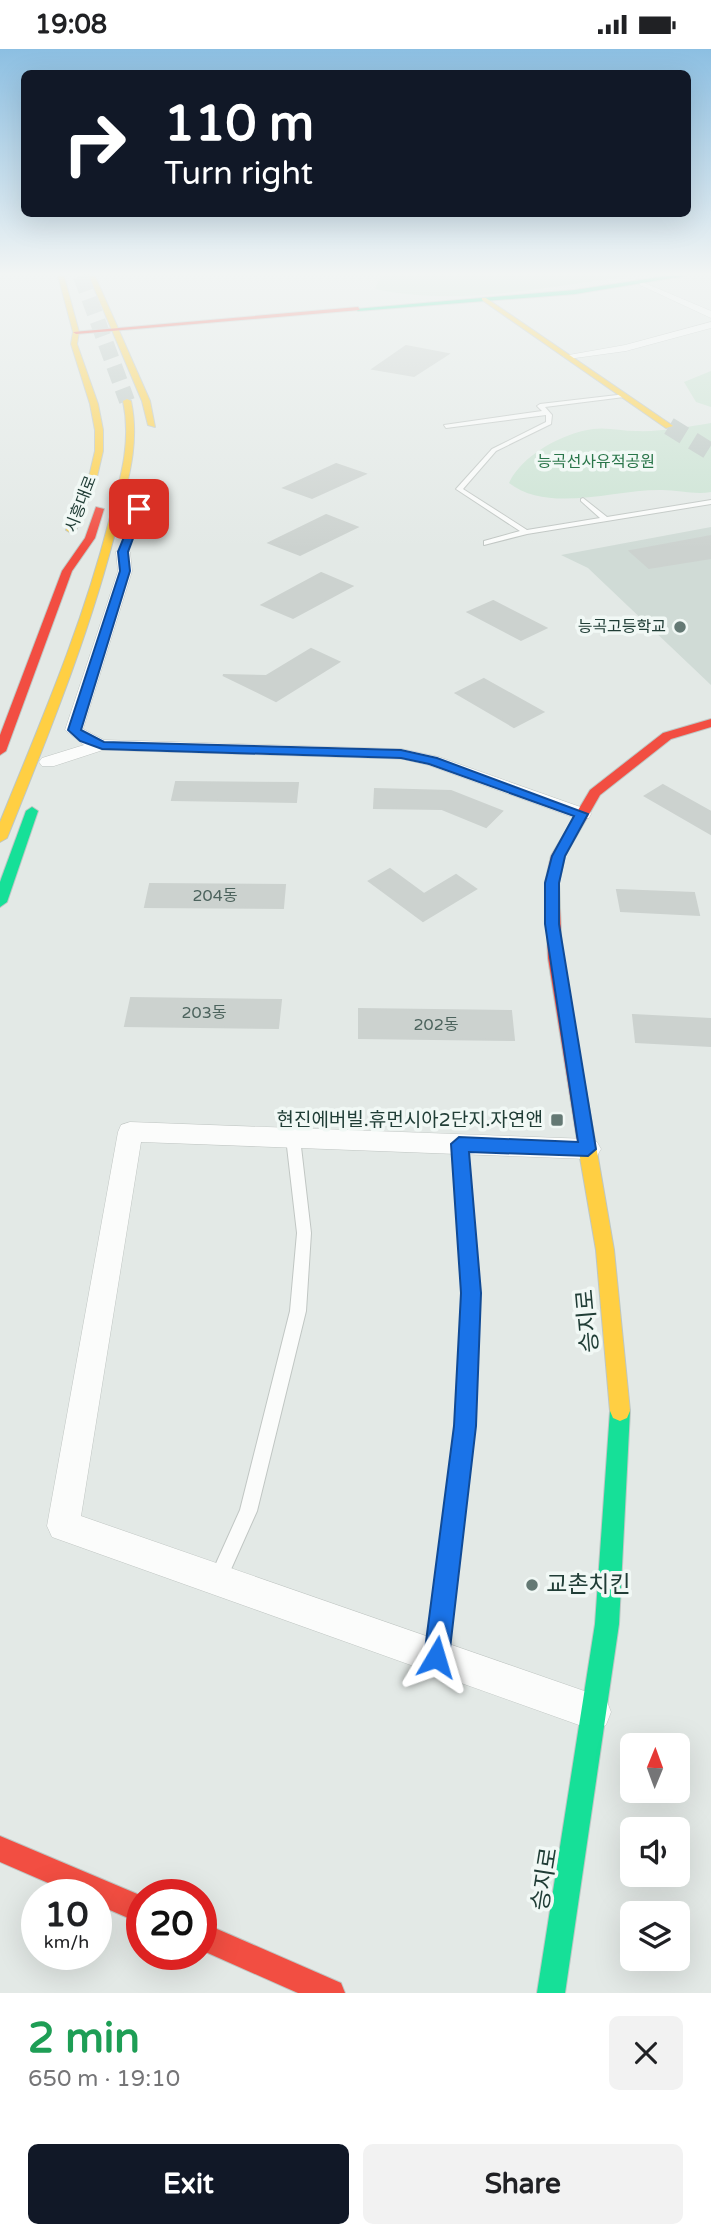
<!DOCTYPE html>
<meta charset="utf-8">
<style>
:root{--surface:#fff;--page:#f2f2f2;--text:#202124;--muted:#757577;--accent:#111827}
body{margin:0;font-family:"Varela Round","Noto Sans KR",sans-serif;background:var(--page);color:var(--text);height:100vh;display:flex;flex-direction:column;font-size:26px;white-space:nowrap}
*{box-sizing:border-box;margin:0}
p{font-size:23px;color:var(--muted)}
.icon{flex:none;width:38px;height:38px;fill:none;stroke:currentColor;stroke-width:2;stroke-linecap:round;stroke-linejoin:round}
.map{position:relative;height:1944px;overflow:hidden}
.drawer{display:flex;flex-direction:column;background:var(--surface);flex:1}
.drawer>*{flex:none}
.banner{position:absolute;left:21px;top:21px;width:670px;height:147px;border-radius:10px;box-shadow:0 7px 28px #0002;background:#111827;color:#fff;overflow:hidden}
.needle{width:46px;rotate:1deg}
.buttons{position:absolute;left:620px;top:1684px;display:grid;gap:14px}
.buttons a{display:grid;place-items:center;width:70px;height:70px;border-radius:10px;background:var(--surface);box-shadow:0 7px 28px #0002;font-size:35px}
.speed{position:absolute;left:21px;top:1830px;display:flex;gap:14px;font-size:35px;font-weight:700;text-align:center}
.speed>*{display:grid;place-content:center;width:91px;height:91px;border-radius:50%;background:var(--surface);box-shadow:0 7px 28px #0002;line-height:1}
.speed small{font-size:18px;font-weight:400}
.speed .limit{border:10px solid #d22;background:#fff;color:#111}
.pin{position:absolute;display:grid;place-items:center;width:60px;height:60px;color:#fff;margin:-30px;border-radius:14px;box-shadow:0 4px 10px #0006}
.me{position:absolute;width:77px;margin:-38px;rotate:7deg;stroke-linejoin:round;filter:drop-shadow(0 0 5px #0008)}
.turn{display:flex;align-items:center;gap:24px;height:147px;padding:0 28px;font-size:32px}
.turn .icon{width:91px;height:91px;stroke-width:2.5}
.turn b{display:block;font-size:49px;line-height:60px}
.round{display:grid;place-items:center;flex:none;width:74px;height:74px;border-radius:10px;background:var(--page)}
.overview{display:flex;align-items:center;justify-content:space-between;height:119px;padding:0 28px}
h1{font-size:42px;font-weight:800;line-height:52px;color:#1e9e55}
.button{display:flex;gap:14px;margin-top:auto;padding:14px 28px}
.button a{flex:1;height:80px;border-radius:10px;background:var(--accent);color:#fff;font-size:28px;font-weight:800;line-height:80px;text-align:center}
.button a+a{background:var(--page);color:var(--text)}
.status{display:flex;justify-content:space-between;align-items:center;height:49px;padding:0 35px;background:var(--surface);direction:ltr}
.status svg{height:19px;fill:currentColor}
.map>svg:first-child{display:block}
.built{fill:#d0dbd6}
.green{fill:#cbe3d3}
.building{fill:#ccd2cf;stroke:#ccd2cf;stroke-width:2}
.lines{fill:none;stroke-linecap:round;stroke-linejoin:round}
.secondary-tunnel{stroke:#bcc7c3;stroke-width:18;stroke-dasharray:18 10;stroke-linecap:butt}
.primary-tunnel{stroke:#bcc7c3;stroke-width:16;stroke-dasharray:16 8;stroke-linecap:butt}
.lane-casing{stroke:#c0c6c3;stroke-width:2}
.street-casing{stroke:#c0c6c3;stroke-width:1}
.fast-casing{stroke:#bec7c4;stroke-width:2}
.slow-casing{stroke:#bec7c4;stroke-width:2}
.jam-casing{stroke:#bec7c4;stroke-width:2}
.lane{fill:#fbfcfb;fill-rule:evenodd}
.street{fill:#fbfcfb;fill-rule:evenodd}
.fast{fill:#16e098;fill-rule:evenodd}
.slow{fill:#ffcf43;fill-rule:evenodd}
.jam{fill:#f24e42;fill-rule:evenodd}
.route{fill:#1a73e8;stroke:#114b97;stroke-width:2}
.poi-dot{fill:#647974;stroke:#f1f8f5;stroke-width:2.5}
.labels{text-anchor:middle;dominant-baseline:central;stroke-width:7;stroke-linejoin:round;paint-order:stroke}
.far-park-label{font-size:16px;fill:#297549;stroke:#f1f8f5}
.far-street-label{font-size:16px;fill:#203d36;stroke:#f1f8f5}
.far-poi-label{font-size:16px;fill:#203d36;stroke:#f1f8f5;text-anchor:end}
.number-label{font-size:16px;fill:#4c635d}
.poi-label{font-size:19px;fill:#203d36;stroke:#f1f8f5;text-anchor:end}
.near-street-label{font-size:23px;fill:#203d36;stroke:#f1f8f5}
.near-poi-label{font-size:23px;fill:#203d36;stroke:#f1f8f5;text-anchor:start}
</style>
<div class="status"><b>19:08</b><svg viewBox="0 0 49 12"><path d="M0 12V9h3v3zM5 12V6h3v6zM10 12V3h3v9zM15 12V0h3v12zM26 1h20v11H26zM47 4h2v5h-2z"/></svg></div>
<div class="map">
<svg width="711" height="1944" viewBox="0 0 711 1944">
<rect width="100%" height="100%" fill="#e3e9e6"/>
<polygon class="built" points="711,478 711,636 588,519 561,506"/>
<g class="green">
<path d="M381 227H629C545 238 458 258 375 240Z"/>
<polygon points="711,322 711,358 696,353 684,333"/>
<path d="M711 374V443C695 446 679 441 662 441 615 440 549 465 509 434 522 406 563 384 593 380 607 378 622 382 636 382 661 383 686 378 711 374Z"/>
</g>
<g class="building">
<polygon points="406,297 448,305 414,327 373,320"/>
<polygon points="336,415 365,425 312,449 284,439"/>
<polygon points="326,466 357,478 300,506 269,494"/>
<polygon points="711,487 711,509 649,519 630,502"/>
<polygon points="321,524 352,537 293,569 262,556"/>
<polygon points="493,552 546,579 521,591 468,563"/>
<polygon points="311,600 339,613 276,652 223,626 266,627"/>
<polygon points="484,630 543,663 514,678 456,644"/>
<polygon points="176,733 298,734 296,753 172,751"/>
<polygon points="663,736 711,763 711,785 645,747"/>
<polygon points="375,740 451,742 502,762 486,778 442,760 374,759"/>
<polygon points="390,820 424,845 456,826 476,840 423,872 369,832"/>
<polygon points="150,835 285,836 283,859 145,858"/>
<polygon points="617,841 694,844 699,866 621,862"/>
<polygon points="131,949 281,951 278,979 125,977"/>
<polygon points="359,960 511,962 514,991 359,989"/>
<polygon points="633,966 711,970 711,997 636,993"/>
</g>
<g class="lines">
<polyline class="secondary-tunnel" points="669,377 711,403"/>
<polyline class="primary-tunnel" points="81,227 127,352"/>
<defs>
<g id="lane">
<polygon points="626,345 624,348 545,358 552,366 551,375 496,402 463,440 527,481 600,469 581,452 581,450 583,449 607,468 711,451 711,455 527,485 484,496 484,492 520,482 456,440 492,400 546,373 546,366 446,379 444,376 542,362 537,357 540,355"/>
<polygon points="293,1084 298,1085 300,1089 311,1184 306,1262 257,1462 224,1536 218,1539 212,1536 209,1530 240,1461 290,1262 297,1184 286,1089 288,1085"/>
<polygon points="459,1089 464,1091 466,1095 479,1244 473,1377 446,1607 444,1614 437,1616 430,1614 428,1607 457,1377 463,1244 452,1095 454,1091"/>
</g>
<g id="street">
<polygon points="640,232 711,262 711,269 640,236"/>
<polygon points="711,273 711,279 626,302 568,310 563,307 625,296"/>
<polygon points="123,499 130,503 132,522 83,680 104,691 402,700 439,708 589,761 591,765 589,769 575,769 428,716 402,710 103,701 54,717 42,717 39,713 42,709 84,696 65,681 118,522 116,503"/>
<polygon points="130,1073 588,1090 597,1093 601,1100 597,1107 588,1110 141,1093 81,1467 593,1645 606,1650 611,1663 606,1676 593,1681 52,1488 47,1477 118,1083 121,1076"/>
</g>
<g id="fast">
<polygon points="666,227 684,227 575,245 358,262 355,260 575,241"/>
<polygon points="32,758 38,762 7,853 0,858 0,833 26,762"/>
<polygon points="620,1352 627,1355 630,1362 619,1575 565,1944 537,1944 595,1575 610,1362 613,1355"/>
</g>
<g id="slow">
<polygon points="58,227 64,227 79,283 77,295 98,355 103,381 103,402 96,432 76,481 71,484 66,481 88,432 95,402 95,381 90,355 71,295 73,283"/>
<polygon points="89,227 95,227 150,352 155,378 148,376 142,352"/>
<polygon points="482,249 486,249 673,377 666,379 482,251"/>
<path d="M127 350 131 352C140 394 128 431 118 472 91 582 49 684 7 789L0 793V773C41 672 82 578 109 472 120 431 132 394 123 352Z"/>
<polygon points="587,1090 593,1092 596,1097 614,1201 630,1362 627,1369 620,1372 613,1369 610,1362 596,1201 578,1097 581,1092"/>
</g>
<g id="jam">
<polygon points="358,258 360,261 76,285 73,283"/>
<polygon points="96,458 104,460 95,489 72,522 6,702 0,706 0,686 62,522 85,489"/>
<polygon points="711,670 711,678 671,690 600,746 565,807 559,834 562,909 596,1097 593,1102 587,1104 581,1102 578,1097 548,909 545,834 551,807 590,741 663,684"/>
<polygon points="0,1787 142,1847 142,1875 96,1855 96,1846 76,1846 0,1813"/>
<polygon points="201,1873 341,1934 345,1944 298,1944 201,1901"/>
</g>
</defs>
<use href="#lane" class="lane-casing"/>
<use href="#street" class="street-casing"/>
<use href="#fast" class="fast-casing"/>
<use href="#slow" class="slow-casing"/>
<use href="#jam" class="jam-casing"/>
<use href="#lane" class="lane"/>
<use href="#street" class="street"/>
<use href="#fast" class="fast"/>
<use href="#slow" class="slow"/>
<use href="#jam" class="jam"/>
</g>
<linearGradient id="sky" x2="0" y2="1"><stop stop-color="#8cbfe2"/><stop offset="0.45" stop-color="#f2f5f4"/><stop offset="1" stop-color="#f2f5f4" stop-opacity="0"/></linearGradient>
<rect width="711" height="500" fill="url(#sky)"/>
<polygon class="route" points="136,458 144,460 128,503 130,522 81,681 104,693 401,701 437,709 588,765 565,807 559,834 559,875 596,1100 588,1107 469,1103 481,1244 476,1377 449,1608 445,1617 436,1621 428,1617 424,1608 454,1377 461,1244 451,1095 459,1088 578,1093 545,875 545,834 552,807 574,767 429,715 401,709 102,700 80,692 68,681 120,522 118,503"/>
<g class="poi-dot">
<circle cx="680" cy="578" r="7"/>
<rect x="550" y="1064" width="14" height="14" rx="3.5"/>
<circle cx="532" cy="1536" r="7"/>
</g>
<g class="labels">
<g class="far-park-label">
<text x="596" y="413">능곡선사유적공원</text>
</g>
<g class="far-street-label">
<text transform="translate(81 455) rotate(-69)">시흥대로</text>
</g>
<g class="far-poi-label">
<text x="666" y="578">능곡고등학교</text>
</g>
<g class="number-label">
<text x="215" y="847">204동</text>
<text x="204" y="964">203동</text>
<text x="436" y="976">202동</text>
</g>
<g class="poi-label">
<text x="543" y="1071">현진에버빌.휴먼시아2단지.자연앤</text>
</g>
<g class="near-street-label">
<text transform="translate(588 1272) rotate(-95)">승지로</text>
<text transform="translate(545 1830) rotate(-81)">승지로</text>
</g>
<g class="near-poi-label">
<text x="546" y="1536">교촌치킨</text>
</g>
</g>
</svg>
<div class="buttons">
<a><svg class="needle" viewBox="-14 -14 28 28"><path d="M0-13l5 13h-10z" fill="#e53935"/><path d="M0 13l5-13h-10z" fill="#757577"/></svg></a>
<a><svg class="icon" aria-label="sound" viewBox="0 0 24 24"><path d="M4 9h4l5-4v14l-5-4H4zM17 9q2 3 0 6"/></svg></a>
<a><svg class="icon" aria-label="layers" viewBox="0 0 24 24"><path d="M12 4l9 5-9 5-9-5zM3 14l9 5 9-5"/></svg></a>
</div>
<div class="speed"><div>10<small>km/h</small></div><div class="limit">20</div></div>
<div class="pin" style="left:139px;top:460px;background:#d93025"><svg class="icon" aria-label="arrive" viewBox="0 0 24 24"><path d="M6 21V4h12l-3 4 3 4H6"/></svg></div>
<svg class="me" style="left:436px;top:1608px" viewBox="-20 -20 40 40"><path d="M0-17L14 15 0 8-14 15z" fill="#1a73e8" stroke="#fff" stroke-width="4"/></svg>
<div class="banner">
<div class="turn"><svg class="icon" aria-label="right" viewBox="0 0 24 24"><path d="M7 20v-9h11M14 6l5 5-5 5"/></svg><div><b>110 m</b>Turn right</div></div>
</div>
</div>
<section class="drawer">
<div class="overview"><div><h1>2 min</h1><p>650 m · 19:10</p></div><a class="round"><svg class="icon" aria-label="close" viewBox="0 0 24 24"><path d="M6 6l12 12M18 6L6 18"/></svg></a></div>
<div class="button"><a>Exit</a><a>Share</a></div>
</section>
